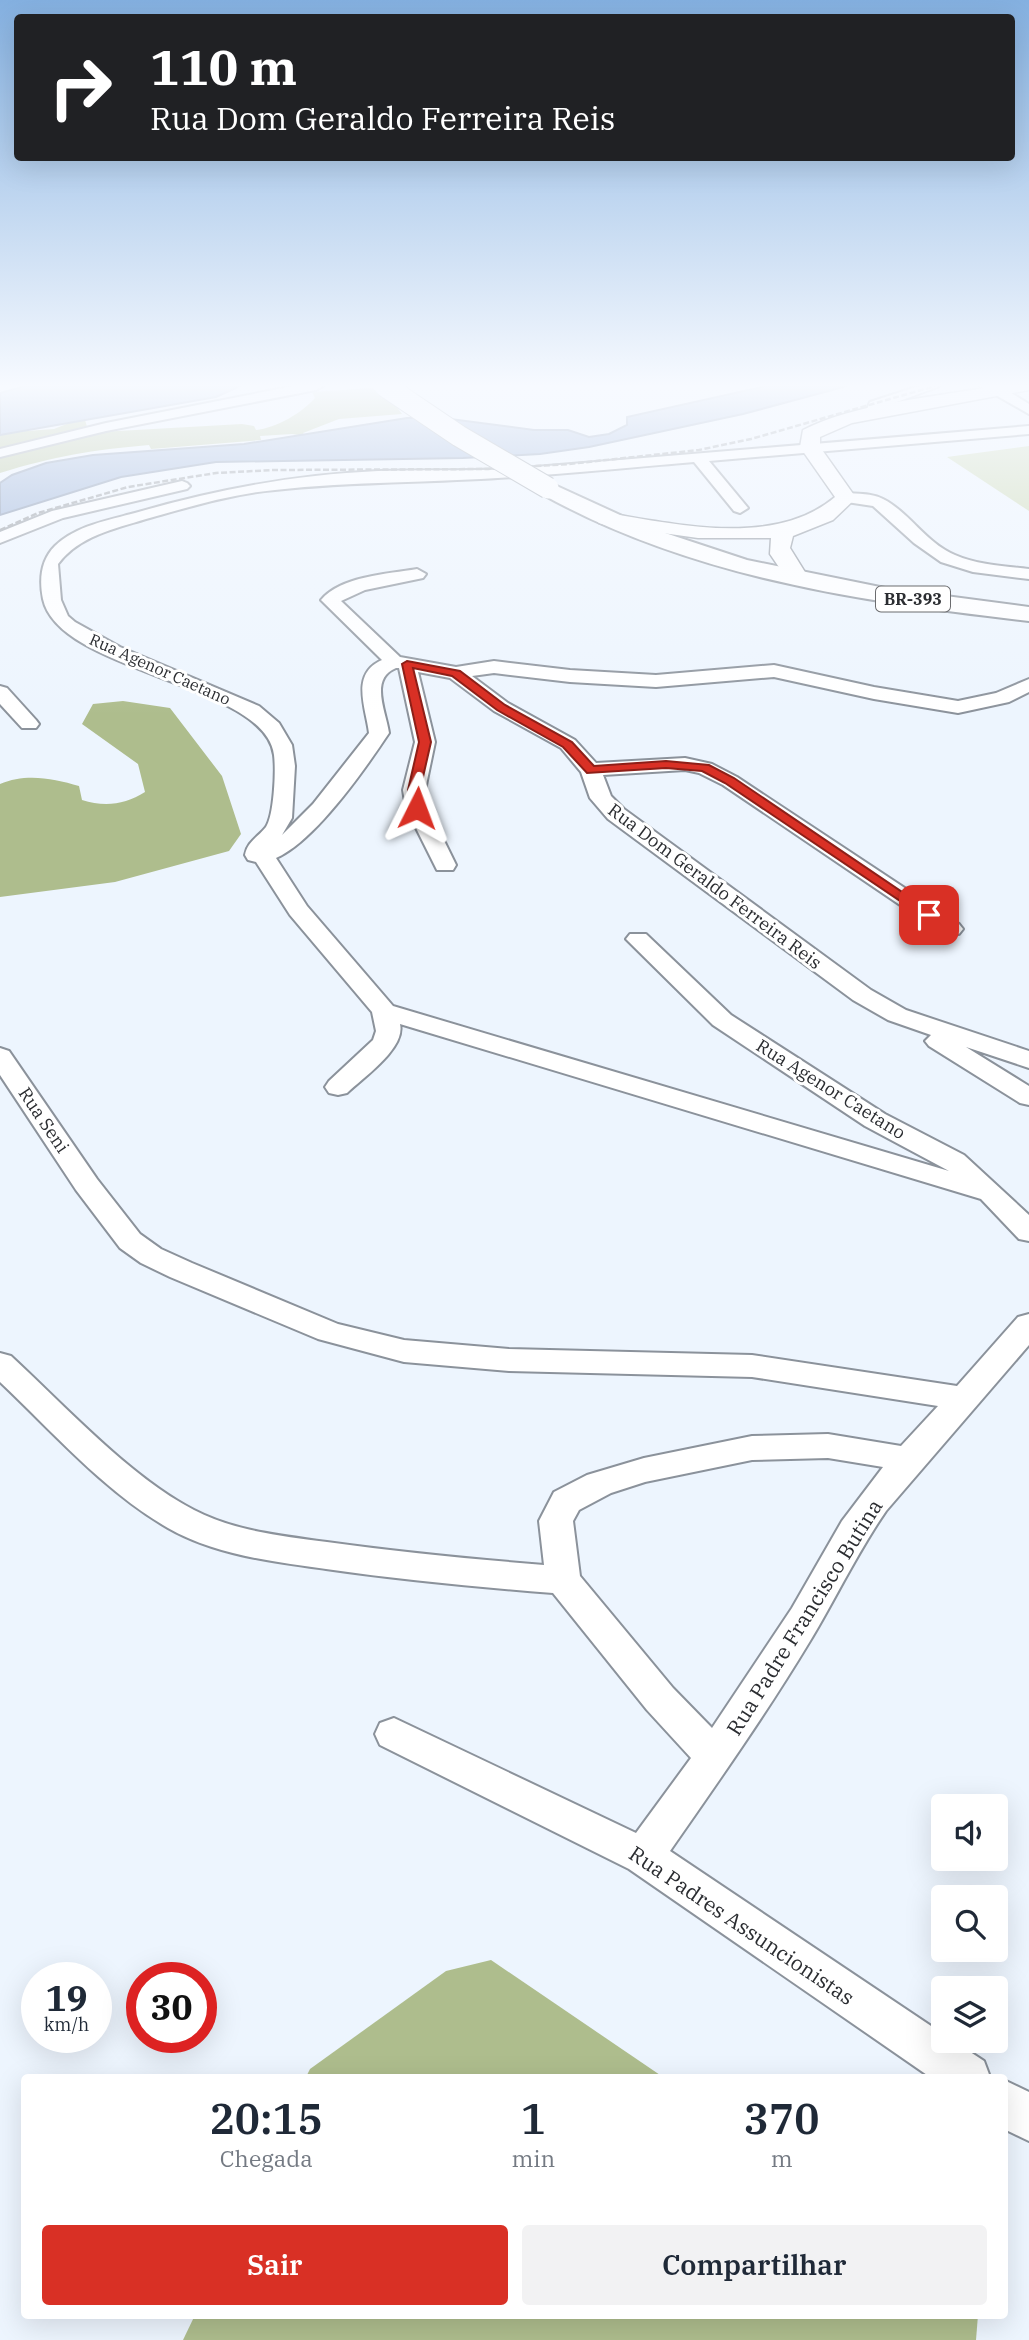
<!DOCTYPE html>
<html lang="pt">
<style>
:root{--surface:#fff;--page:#f2f2f3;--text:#1f2937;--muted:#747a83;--accent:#d93025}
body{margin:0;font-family:"IBM Plex Serif",serif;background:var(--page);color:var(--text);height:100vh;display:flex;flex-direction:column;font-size:26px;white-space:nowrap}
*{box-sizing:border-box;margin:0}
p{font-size:23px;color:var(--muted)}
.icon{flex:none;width:38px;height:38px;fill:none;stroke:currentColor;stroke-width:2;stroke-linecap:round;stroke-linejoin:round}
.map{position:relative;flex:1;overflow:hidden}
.sheet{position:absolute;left:21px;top:2074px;width:987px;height:245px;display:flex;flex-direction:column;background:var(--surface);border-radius:7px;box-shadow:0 7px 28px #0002}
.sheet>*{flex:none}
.top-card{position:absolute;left:14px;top:14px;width:1001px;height:147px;border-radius:7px;box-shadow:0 7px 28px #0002;background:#202124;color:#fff;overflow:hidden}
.buttons{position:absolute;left:931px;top:1794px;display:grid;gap:14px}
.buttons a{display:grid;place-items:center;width:77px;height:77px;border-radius:7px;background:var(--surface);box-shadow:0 7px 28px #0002;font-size:35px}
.speed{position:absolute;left:21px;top:1962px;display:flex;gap:14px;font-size:35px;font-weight:700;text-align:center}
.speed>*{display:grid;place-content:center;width:91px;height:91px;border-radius:50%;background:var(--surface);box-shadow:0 7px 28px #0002;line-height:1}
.speed small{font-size:18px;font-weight:400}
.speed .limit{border:10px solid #d22;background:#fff;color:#111}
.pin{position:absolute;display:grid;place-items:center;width:60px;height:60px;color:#fff;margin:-30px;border-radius:14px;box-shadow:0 4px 10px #0006}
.me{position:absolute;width:77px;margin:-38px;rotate:3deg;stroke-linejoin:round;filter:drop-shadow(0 0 5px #0008)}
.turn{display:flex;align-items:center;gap:24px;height:147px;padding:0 21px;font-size:32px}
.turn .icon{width:91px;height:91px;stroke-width:2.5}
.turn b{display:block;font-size:49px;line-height:60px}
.eta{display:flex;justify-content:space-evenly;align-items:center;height:119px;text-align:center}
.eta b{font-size:42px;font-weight:600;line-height:49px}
.action{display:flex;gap:14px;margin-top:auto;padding:14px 21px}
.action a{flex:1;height:80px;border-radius:7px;background:var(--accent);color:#fff;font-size:28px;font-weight:600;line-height:80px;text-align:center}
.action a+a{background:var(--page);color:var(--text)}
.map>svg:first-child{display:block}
.green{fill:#c8d6ac}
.forest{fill:#aebd8d}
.water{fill:#8fa9d3;stroke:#7184a2;stroke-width:2}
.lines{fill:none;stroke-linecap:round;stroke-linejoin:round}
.minor-casing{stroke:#8b929b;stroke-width:4}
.major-casing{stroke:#8b929b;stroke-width:3}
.highway-casing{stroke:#8b929b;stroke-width:4}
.minor{fill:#fff;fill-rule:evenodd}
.major{fill:#fff;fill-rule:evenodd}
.highway{fill:#fff;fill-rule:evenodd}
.rail{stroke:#8b9096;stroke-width:2.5;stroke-dasharray:6 2.5;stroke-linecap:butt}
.highway-bridge-casing{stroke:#8b929b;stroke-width:23;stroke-linecap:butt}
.highway-bridge{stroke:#fff;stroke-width:21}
.route{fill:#d93025;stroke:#8d1f18;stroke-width:2}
.labels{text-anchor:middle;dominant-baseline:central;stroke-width:6;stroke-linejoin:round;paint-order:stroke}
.shield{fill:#fff;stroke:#6b6c6f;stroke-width:2}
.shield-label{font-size:16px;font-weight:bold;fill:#2b2d31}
.far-street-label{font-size:16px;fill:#2b2d31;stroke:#fff}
.street-label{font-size:18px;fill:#2b2d31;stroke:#fff}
.near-street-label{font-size:21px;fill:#2b2d31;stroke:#fff}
</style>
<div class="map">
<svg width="1029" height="2340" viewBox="0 0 1029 2340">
<rect width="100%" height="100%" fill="#edf5fe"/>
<polygon class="green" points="1029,446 1029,511 947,457"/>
<g class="forest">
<path d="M372 388 393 402 402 414 339 419 303 433 305 436 292 434 260 436 261 440 151 449 149 445C92 450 55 456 0 473V433L54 429 74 421 85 420 88 430 100 432 242 424 254 426 256 430C276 428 302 413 315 398L312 392Z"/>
<path d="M123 701 170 708 222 776 241 834 229 851 115 882 0 897V784C25 773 53 778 79 786L82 800C104 807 125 805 145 792L138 764 82 724 93 704Z"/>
<polygon points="491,1960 663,2077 306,2077 310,2069 446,1971"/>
<polygon points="195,2315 978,2315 976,2340 183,2340"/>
</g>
<g class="water">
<polygon points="25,386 240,386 216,397 0,435 0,393"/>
<polygon points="766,386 847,386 743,414 589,447 540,454 463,458 216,462 121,477 0,515 0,483 12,475 46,463 93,455 244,444 407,418 435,417 534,430 568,430 589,437 609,434 627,425 627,417"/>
</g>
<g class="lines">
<defs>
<g id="minor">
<polygon points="294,386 323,386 316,390 106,431 0,457 0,449 106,423"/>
<polygon points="919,386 940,386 881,408 877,417 872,418 865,414 870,402"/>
<polygon points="980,386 1000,386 1029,404 1029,414"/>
<path d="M1029 426V434L709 461 748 508 740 513 734 511 694 462C634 467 574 473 514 477 435 483 355 481 275 490 231 494 189 507 146 519 114 529 79 536 58 564L61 600 68 616 75 622 120 647 259 706 279 723 292 745 295 766 292 818 282 835 313 804 369 733C366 708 350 674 382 660L321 600C341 576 388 574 417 569L426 574 423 578 365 590 341 601 400 657 456 667 494 661 570 670 656 675 774 665 874 687 958 701 996 693 1029 679V692L1009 702 958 713 874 699 774 677 656 687 570 682 494 673 472 676 508 703 575 740 596 763 685 758 712 764 737 777 959 924 963 929 959 934H943L723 785 699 773 685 770 603 775 611 796 624 809 871 990 906 1010 1029 1051V1068L966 1047 1029 1086V1105L1020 1103 929 1046 925 1041 931 1035 888 1020 853 1000 608 819 590 798 581 772 561 748 494 711 450 678 418 672 435 742 425 790 428 808 456 865 453 870H437L406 808 403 790 415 742 399 668H396C369 679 386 711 389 733 365 769 315 841 276 858L307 906 393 1006 949 1171 865 1126 713 1025 626 939 630 934H646L731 1015 885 1114 964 1155 1029 1215V1241L1019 1239 981 1199 400 1024C406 1048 364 1077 347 1093L338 1095 329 1093 325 1087 329 1081 373 1040 376 1031 372 1012 290 915 256 862 248 860 245 855C247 842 258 837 266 827 274 815 276 771 274 755 265 683 59 673 43 599 39 579 41 560 55 546 75 526 109 520 135 513 217 489 293 475 378 471 426 469 475 472 523 468 692 454 860 440 1029 426Z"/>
<polygon points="182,481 187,483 190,486 187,489 63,518 0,543 0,532 52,511"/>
<path d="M846 493C858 494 872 493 883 499 909 512 926 543 955 555 978 565 1004 566 1029 569V579L973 572 941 562 914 543 873 506 840 501 838 498 840 495Z"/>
<polygon points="0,686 7,688 36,720 39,724 36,728 22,728 0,704"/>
<path d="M0 1048 9 1051 97 1179 140 1234 161 1249 192 1263 338 1324 404 1340 509 1349 752 1355 957 1386 1018 1317 1029 1314V1345L886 1511C857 1553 836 1598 810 1641 766 1714 718 1782 670 1851L943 2034V2040H952L984 2061 990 2077H930L629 1869 380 1745 375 1734 380 1723 394 1718 636 1833 691 1758 647 1710 553 1593C477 1587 402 1580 326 1569 274 1562 215 1555 168 1528 104 1491 53 1432 0 1382V1353L11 1356C64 1405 130 1477 194 1510 234 1531 282 1536 327 1542 399 1552 471 1559 544 1565L539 1521 554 1492 587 1475 644 1458 752 1436 828 1434 901 1446 938 1406 752 1377 509 1371 404 1362 318 1339 170 1277 141 1263 120 1248 76 1190 0 1075ZM828 1458 883 1467 842 1521 792 1608 712 1728 673 1688 580 1576 573 1521 579 1510 611 1493 645 1482 752 1460Z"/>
<polygon points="1004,2080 1029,2092 1029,2141 1004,2129"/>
</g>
<path id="major" d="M995 386H1029V390L852 423 820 437V447L856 498 833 520 793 536 790 548 808 577 805 582H789L770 554 771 538H698L606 525 599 523 595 519 599 515 606 513C678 524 774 548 835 497L800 447 803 430C856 403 936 397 995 386Z"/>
<path id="highway" d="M548 482 644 526 747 560 885 588 1029 607V621C861 602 690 577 540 493L537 488 540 483Z"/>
</defs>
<use href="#minor" class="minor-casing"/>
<use href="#major" class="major-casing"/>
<use href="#highway" class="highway-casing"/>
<use href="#minor" class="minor"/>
<use href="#major" class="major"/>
<use href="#highway" class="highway"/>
<polyline class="rail" points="0,530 38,513 128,487 216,473 274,470 488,469 569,464 699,450 751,439 935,386"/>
<defs>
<polyline id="highway-bridge" points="385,386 459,436 548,488"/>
</defs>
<use href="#highway-bridge" class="highway-bridge-casing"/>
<use href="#highway-bridge" class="highway-bridge"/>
</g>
<linearGradient id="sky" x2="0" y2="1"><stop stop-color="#84b0e0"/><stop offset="0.54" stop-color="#f7faff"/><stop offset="1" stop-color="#f7faff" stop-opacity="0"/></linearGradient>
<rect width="1029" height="714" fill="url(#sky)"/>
<polygon class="route" points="407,661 460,671 505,705 572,742 594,766 666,761 709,765 734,778 936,915 929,919 924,917 725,783 702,771 666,768 587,773 563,747 497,710 452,676 413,668 431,742 420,790 423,808 413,810 408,790 419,742 402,664"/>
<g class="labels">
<rect class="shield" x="876" y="586.5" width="74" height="25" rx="5"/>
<g class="shield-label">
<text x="913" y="599">BR-393</text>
</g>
<g class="far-street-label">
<text transform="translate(160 669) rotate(24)">Rua Agenor Caetano</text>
</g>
<g class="street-label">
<text transform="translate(715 886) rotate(37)">Rua Dom Geraldo Ferreira Reis</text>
<text transform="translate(831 1089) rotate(32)">Rua Agenor Caetano</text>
<text transform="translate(44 1120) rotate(56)">Rua Seni</text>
</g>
<g class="near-street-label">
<text transform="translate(804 1617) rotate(-58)">Rua Padre Francisco Butina</text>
<text transform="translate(742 1925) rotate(34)">Rua Padres Assuncionistas</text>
</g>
</g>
</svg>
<div class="buttons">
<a><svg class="icon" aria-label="sound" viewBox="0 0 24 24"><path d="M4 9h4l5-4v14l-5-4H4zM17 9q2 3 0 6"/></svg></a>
<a><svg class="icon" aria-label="search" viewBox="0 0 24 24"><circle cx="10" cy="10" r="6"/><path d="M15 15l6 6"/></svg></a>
<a><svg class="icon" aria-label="layers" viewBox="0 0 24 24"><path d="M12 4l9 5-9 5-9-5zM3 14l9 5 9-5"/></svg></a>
</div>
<div class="speed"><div>19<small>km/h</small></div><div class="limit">30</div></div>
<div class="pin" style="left:929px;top:915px;background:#d93025"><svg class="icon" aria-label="arrive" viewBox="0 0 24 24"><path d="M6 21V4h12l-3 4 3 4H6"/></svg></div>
<svg class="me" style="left:417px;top:808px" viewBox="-20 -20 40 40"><path d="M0-17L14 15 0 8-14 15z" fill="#d93025" stroke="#fff" stroke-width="4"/></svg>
<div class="top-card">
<div class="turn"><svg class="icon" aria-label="right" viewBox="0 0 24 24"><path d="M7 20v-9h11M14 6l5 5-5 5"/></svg><div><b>110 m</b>Rua Dom Geraldo Ferreira Reis</div></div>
</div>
<section class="sheet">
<div class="eta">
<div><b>20:15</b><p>Chegada</p></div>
<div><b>1</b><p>min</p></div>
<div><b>370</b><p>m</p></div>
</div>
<div class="action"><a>Sair</a><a>Compartilhar</a></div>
</section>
</div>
